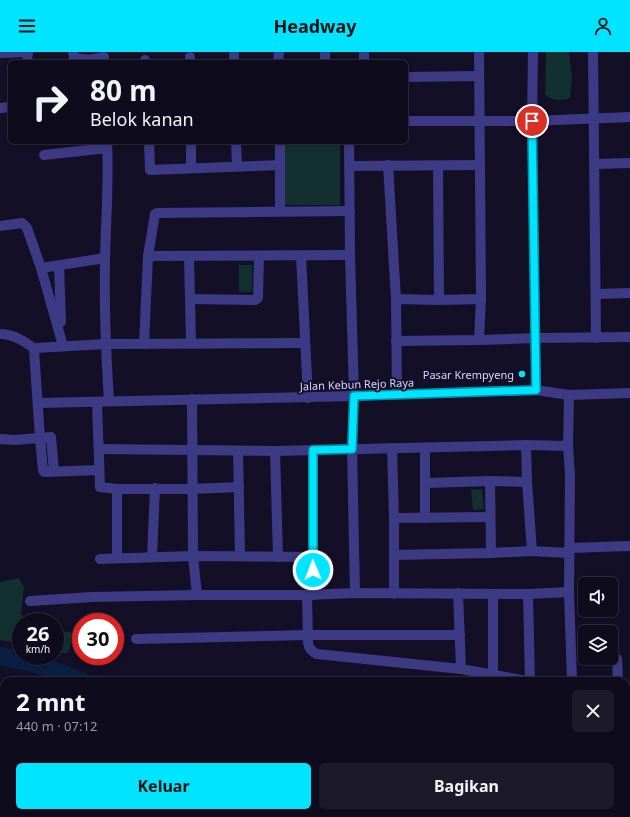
<!DOCTYPE html>
<html lang="id">
<meta charset="utf-8">
<style>
:root{--surface:#0e0b1c;--page:#1c1929;--text:#f1f3f6;--muted:#9b9ba3;--line:#2e2b3b;--accent:#00e5ff}
body{margin:0;font-family:"Noto Sans",sans-serif;background:var(--page);color:var(--text);height:100vh;display:flex;flex-direction:column;font-size:15px;white-space:nowrap}
*{box-sizing:border-box;margin:0}
p{font-size:13px;color:var(--muted)}
.icon{flex:none;width:22px;height:22px;fill:none;stroke:currentColor;stroke-width:2;stroke-linecap:round;stroke-linejoin:round}
.map{position:relative;flex:1;overflow:hidden}
.side{position:absolute;left:0px;top:625px;width:630px;height:140px;display:flex;flex-direction:column;background:var(--surface);border-radius:12px 12px 0 0;box-shadow:0 2px 6px #0003,0 0 0 1px var(--line)}
.side>*{flex:none}
.hud{position:absolute;left:8px;top:8px;width:400px;height:84px;border-radius:6px;box-shadow:0 2px 6px #0003,0 0 0 1px var(--line);background:#0e0b1c;color:var(--text);overflow:hidden}
.buttons{position:absolute;left:578px;top:525px;display:grid;gap:8px}
.buttons a{display:grid;place-items:center;width:40px;height:40px;border-radius:6px;background:var(--surface);box-shadow:0 2px 6px #0003,0 0 0 1px var(--line);font-size:20px}
.speed{position:absolute;left:12px;top:561px;display:flex;gap:8px;font-size:20px;font-weight:700;text-align:center}
.speed>*{display:grid;place-content:center;width:52px;height:52px;border-radius:50%;background:var(--surface);box-shadow:0 2px 6px #0003,0 0 0 1px var(--line);line-height:1}
.speed small{font-size:10px;font-weight:400}
.speed .limit{border:6px solid #d22;background:#fff;color:#111}
.pin{position:absolute;display:grid;place-items:center;width:34px;height:34px;color:#fff;margin:-17px;border:2px solid #fff;border-radius:50%;box-shadow:0 1px 4px #0007}
.me{position:absolute;width:44px;margin:-22px;rotate:359deg;stroke-linejoin:round;filter:drop-shadow(0 0 3px #0008)}
.turn{display:flex;align-items:center;gap:14px;height:84px;padding:0 16px;font-size:18px}
.turn .icon{width:52px;height:52px;stroke-width:2.5}
.turn b{display:block;font-size:28px;line-height:34px}
.round{display:grid;place-items:center;flex:none;width:42px;height:42px;border-radius:6px;background:var(--page)}
.overview{display:flex;align-items:center;justify-content:space-between;height:68px;padding:0 16px}
h1{font-size:24px;font-weight:700;line-height:30px}
.button{display:flex;gap:8px;margin-top:auto;padding:8px 16px}
.button a{flex:1;height:46px;border-radius:6px;background:var(--accent);color:#111;font-size:16px;font-weight:700;line-height:46px;text-align:center}
.button a+a{background:var(--page);color:var(--text)}
header{display:flex;justify-content:space-between;align-items:center;height:52px;padding:0 16px;background:var(--accent);color:#111;font-size:18px;font-weight:700}
.map>svg:first-child{display:block}
.green{fill:#12302f}
.lines{fill:none;stroke-linecap:round;stroke-linejoin:round}
.river{stroke:#0a1f44;stroke-width:18}
.minor{stroke:#3d3a85;stroke-width:10}
.route-casing{stroke:#0095a6;stroke-width:10}
.route{stroke:#00e5ff;stroke-width:7}
.poi-dot{fill:#00e5ff;stroke:#130f26;stroke-width:1.5}
.labels{text-anchor:middle;dominant-baseline:central;stroke-width:4;stroke-linejoin:round;paint-order:stroke}
.poi-label{font-size:11px;fill:#d9d4ff;stroke:#130f26;text-anchor:end}
.street-label{font-size:11px;fill:#d9d4ff;stroke:#130f26}
</style>
<header><svg class="icon" aria-label="menu" viewBox="0 0 24 24"><path d="M4 6h16M4 12h16M4 18h16"/></svg>Headway<svg class="icon" aria-label="person" viewBox="0 0 24 24"><circle cx="12" cy="8" r="4"/><path d="M4 21q1-7 8-7t8 7"/></svg></header>
<div class="map">
<svg width="630" height="765" viewBox="0 0 630 765">
<rect width="100%" height="100%" fill="#130f26"/>
<g class="green">
<path d="M546 0H569L572 27 570 46C562 49 550 49 545 42Z"/>
<rect x="281" y="90" width="59" height="63"/>
<rect x="239" y="213" width="13" height="27"/>
<polygon points="482,437 484,457 473,458 471,438"/>
<polygon points="19,526 24,535 21,562 27,570 21,570 21,592 0,588 0,530"/>
<path d="M55 579 71 580C74 586 69 591 70 598L67 601H55Z"/>
<polygon points="109,761 232,761 233,765 109,765"/>
<polygon points="500,761 619,761 624,765 504,765"/>
</g>
<g class="lines">
<g class="river">
<polyline points="0,604 36,612 82,629"/>
<polyline points="626,750 630,751"/>
</g>
<g class="minor">
<polyline points="73,0 74,6 89,8 104,5"/>
<polyline points="325,0 325,10"/>
<polyline points="364,0 364,10"/>
<polyline points="479,0 481,247 479,288"/>
<polyline points="533,0 532,69 536,338"/>
<polyline points="593,0 596,286"/>
<polyline points="0,1 28,0"/>
<polyline points="234,2 234,10"/>
<polyline points="190,5 190,10"/>
<polyline points="145,8 145,10"/>
<polyline points="27,10 28,0"/>
<polyline points="278,10 279,0"/>
<polyline points="406,25 479,24"/>
<polyline points="0,56 10,55"/>
<polyline points="406,69 532,69 630,65"/>
<path d="M107 90C109 129 106 167 105 206 104 254 106 302 109 349"/>
<polyline points="149,90 150,118 280,113"/>
<polyline points="191,90 191,116"/>
<polyline points="236,90 237,114"/>
<polyline points="280,90 280,159"/>
<polyline points="349,90 350,203 354,344 352,397 355,541"/>
<polyline points="44,103 107,96"/>
<polyline points="594,112 630,111"/>
<polyline points="388,113 396,247 397,343"/>
<polyline points="350,114 480,113"/>
<polyline points="438,114 439,248"/>
<polyline points="0,174 22,171 27,176 41,216 63,294"/>
<polyline points="148,204 350,203"/>
<polyline points="301,204 308,346"/>
<polyline points="189,205 191,291"/>
<polyline points="59,214 61,270"/>
<polyline points="41,216 105,206"/>
<polyline points="597,242 630,241"/>
<polyline points="190,247 255,248 258,246 259,204"/>
<polyline points="396,247 439,248 481,247"/>
<path d="M0 282C13 282 24 289 35 297"/>
<polyline points="396,289 479,288 535,286 630,285"/>
<polyline points="144,292 148,204 155,162 157,161 350,159"/>
<polyline points="569,343 568,394 570,423 569,540 572,629"/>
<polyline points="192,347 193,504 197,543"/>
<polyline points="97,350 100,435 117,437 192,437 239,435"/>
<polyline points="38,351 354,344 536,338 569,343 630,341"/>
<polyline points="0,387 15,388 51,385 54,419"/>
<polyline points="526,393 527,430 532,499"/>
<polyline points="392,396 394,466 394,542"/>
<polyline points="99,397 275,399 526,393 568,394"/>
<polyline points="313,398 313,505 314,543"/>
<polyline points="238,399 240,504"/>
<polyline points="275,399 278,505"/>
<polyline points="99,418 44,420 43,418 40,386 34,298 36,296 106,292 305,291"/>
<polyline points="490,429 491,501"/>
<polyline points="426,431 490,429 527,430"/>
<polyline points="394,466 490,465"/>
<polyline points="425,466 425,396"/>
<polyline points="569,496 630,494"/>
<polyline points="394,503 491,501 532,499 569,501"/>
<polyline points="152,505 155,436"/>
<polyline points="117,506 117,437"/>
<polyline points="100,507 193,504 313,505"/>
<polyline points="458,541 461,617 527,629"/>
<polyline points="493,542 493,622"/>
<polyline points="528,542 530,629"/>
<path d="M307 543 308 591C309 597 312 600 317 602L461 617"/>
<polyline points="30,549 92,545 197,543 307,543 355,541 528,542 569,540"/>
<polyline points="136,587 307,583 460,583"/>
<polyline points="617,607 618,629"/>
<polyline points="626,653 630,653"/>
</g>
</g>
<g class="lines">
<defs>
<polyline id="route" points="313,518 313,398 352,397 354,344 536,338 532,69"/>
</defs>
<use href="#route" class="route-casing"/>
<use href="#route" class="route"/>
</g>
<circle class="poi-dot" cx="522" cy="322" r="4"/>
<g class="labels">
<g class="poi-label">
<text x="514" y="322">Pasar Krempyeng</text>
</g>
<g class="street-label">
<text transform="translate(357 332) rotate(-2)">Jalan Kebun Rejo Raya</text>
</g>
</g>
</svg>
<div class="buttons">
<a><svg class="icon" aria-label="sound" viewBox="0 0 24 24"><path d="M4 9h4l5-4v14l-5-4H4zM17 9q2 3 0 6"/></svg></a>
<a><svg class="icon" aria-label="layers" viewBox="0 0 24 24"><path d="M12 4l9 5-9 5-9-5zM3 14l9 5 9-5"/></svg></a>
</div>
<div class="speed"><div>26<small>km/h</small></div><div class="limit">30</div></div>
<div class="pin" style="left:532px;top:69px;background:#d93025"><svg class="icon" aria-label="arrive" viewBox="0 0 24 24"><path d="M6 21V4h12l-3 4 3 4H6"/></svg></div>
<svg class="me" style="left:313px;top:518px" viewBox="-20 -20 40 40"><circle r="17" fill="#00e5ff" stroke="#fff" stroke-width="3"/><path d="M0-11L8 9 0 5-8 9z" fill="#fff"/></svg>
<div class="hud">
<div class="turn"><svg class="icon" aria-label="right" viewBox="0 0 24 24"><path d="M7 20v-9h11M14 6l5 5-5 5"/></svg><div><b>80 m</b>Belok kanan</div></div>
</div>
<section class="side">
<div class="overview"><div><h1>2 mnt</h1><p>440 m · 07:12</p></div><a class="round"><svg class="icon" aria-label="close" viewBox="0 0 24 24"><path d="M6 6l12 12M18 6L6 18"/></svg></a></div>
<div class="button"><a>Keluar</a><a>Bagikan</a></div>
</section>
</div>
